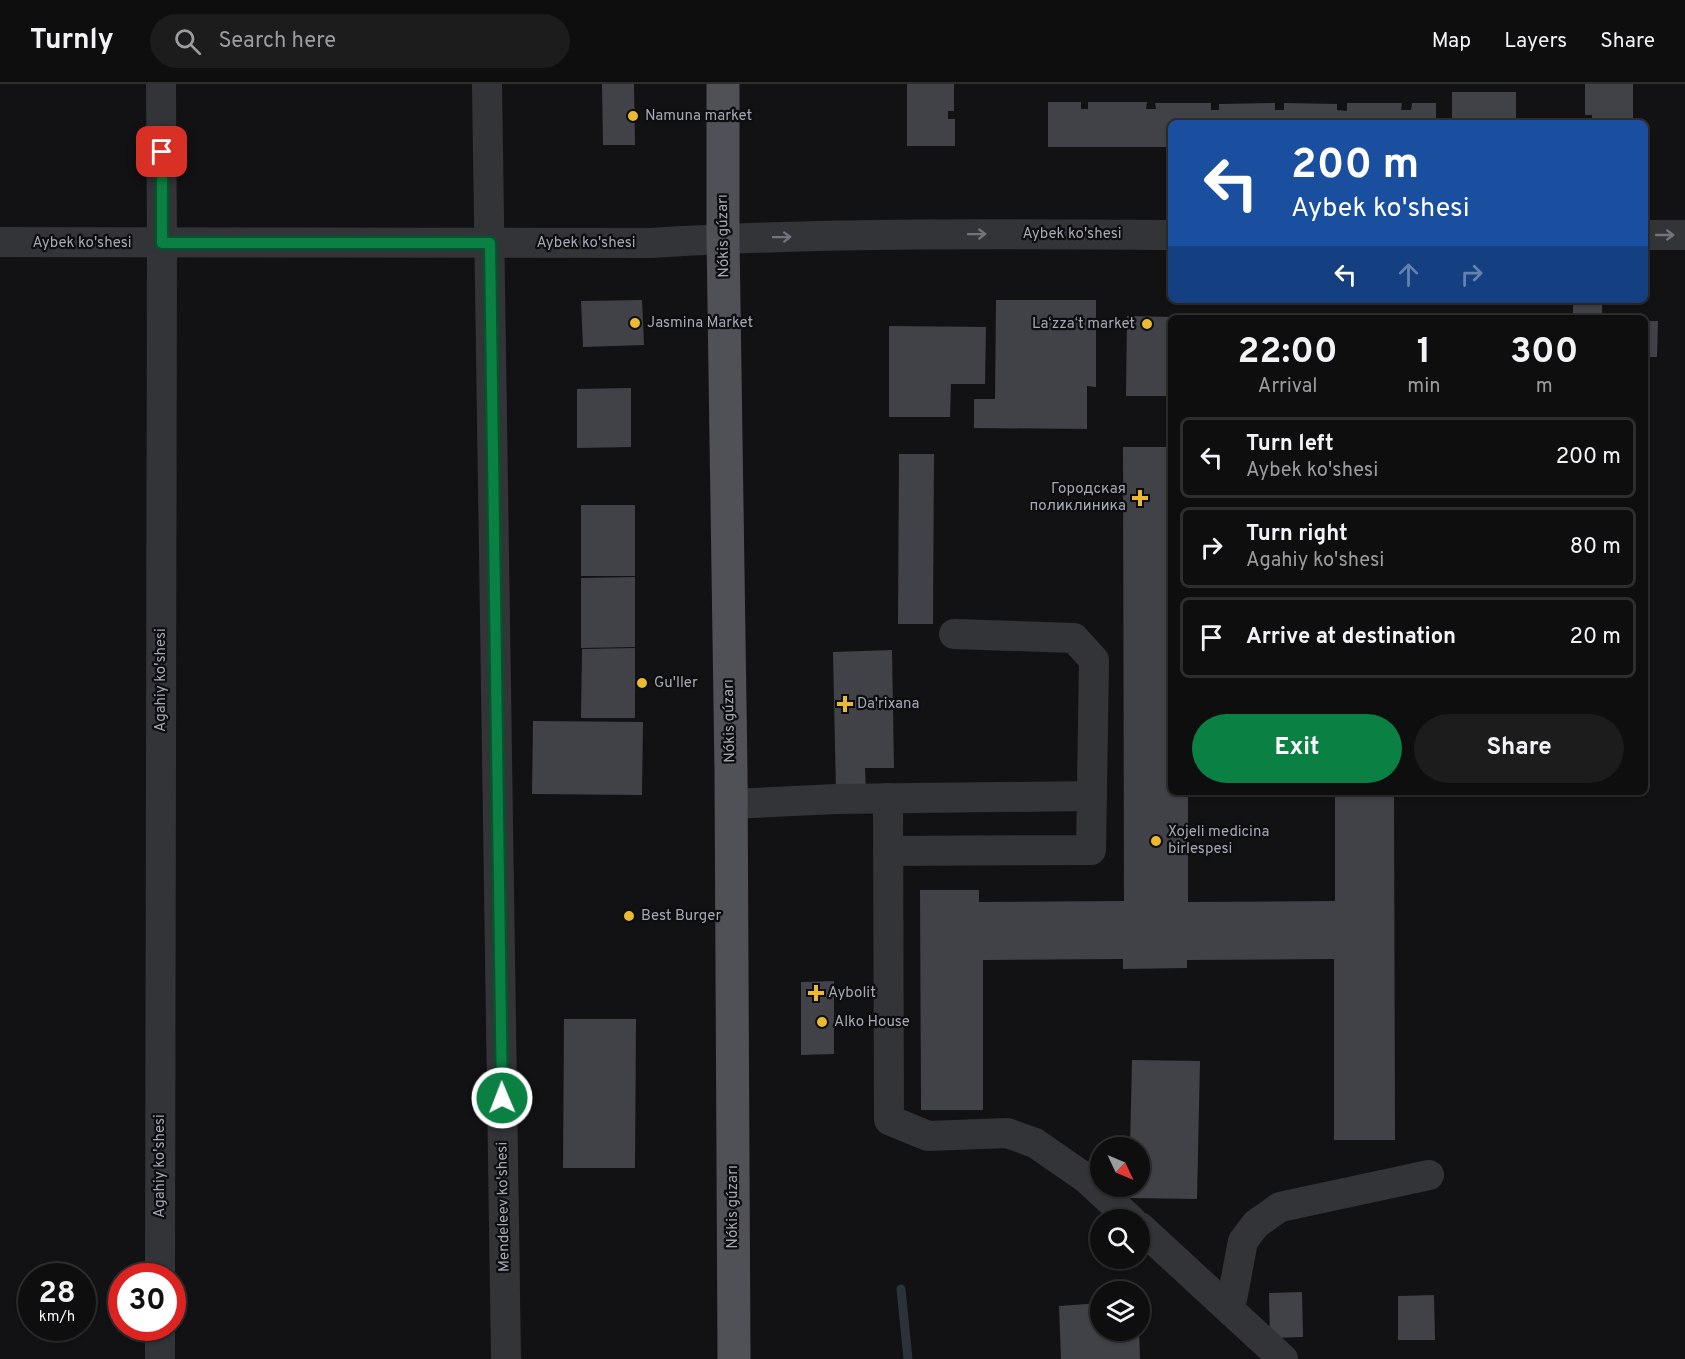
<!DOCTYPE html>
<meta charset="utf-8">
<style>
:root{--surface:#0e0e0f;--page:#1c1c1d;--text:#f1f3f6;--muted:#9b9c9e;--line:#2e2e2f;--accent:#0b8043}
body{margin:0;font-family:Overpass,sans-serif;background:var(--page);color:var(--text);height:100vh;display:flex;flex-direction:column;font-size:22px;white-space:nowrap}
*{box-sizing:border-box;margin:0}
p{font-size:20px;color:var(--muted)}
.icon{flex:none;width:33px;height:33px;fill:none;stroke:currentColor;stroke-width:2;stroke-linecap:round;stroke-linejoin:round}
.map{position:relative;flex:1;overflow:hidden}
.panel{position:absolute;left:1168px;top:231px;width:480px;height:480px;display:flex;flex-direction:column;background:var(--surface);border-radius:9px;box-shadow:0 2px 4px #0004,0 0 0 2px var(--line)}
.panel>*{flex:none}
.banner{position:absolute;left:1168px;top:36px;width:480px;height:183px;border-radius:9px;box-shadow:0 2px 4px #0004,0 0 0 2px var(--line);background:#1a4fa0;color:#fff;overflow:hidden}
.needle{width:39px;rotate:134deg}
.fabs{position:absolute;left:1090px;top:1053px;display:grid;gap:12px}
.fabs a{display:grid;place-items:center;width:60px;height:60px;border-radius:50%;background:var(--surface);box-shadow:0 2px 4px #0004,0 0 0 2px var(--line);font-size:30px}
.speed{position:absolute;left:18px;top:1179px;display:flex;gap:12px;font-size:30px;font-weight:700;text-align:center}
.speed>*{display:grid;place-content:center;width:78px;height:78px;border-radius:50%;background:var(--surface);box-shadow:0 2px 4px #0004,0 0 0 2px var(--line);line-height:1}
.speed small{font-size:15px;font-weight:400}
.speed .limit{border:9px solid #d22;background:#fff;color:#111}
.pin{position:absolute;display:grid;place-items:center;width:51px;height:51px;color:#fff;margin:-26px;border-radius:12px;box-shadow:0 3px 9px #0006}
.me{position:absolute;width:66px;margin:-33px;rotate:359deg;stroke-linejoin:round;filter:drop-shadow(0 0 4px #0008)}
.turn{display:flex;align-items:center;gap:21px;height:126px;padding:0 24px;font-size:27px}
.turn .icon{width:78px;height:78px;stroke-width:2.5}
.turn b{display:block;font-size:42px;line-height:51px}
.lanes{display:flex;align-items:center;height:57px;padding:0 24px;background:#0003;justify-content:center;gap:30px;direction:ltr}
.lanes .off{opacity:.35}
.eta{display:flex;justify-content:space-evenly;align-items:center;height:102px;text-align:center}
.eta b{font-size:36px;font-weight:700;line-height:42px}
.button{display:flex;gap:12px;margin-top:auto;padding:12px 24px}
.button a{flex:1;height:69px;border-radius:36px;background:var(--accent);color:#fff;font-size:24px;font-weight:700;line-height:69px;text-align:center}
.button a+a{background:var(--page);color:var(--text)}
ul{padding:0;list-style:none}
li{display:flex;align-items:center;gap:18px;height:81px;margin:0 12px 9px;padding:0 12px;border:3px solid var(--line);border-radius:9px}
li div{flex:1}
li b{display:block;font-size:22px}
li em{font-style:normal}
header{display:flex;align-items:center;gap:36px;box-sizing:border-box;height:84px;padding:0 30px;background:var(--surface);border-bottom:2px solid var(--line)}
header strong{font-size:28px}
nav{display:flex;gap:33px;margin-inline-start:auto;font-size:21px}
.search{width:420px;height:54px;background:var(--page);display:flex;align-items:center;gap:15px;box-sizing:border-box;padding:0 21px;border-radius:33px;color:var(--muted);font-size:22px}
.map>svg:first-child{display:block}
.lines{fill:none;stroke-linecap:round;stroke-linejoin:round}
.stream{stroke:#2b3239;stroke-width:9}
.building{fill:#414247}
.minor{stroke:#333438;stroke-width:30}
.major{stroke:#4f5157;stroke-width:33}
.oneway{stroke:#71747c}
.route-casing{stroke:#07532c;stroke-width:15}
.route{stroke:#0b8043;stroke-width:10}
.poi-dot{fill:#ecb932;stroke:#0d0d0f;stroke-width:2}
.labels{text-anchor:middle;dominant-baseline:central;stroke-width:4.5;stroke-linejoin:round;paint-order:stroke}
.poi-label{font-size:15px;fill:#a4a8b4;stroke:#0d0d0f;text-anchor:start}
.street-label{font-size:15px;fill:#a4a8b4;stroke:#0d0d0f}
</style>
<header>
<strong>Turnly</strong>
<div class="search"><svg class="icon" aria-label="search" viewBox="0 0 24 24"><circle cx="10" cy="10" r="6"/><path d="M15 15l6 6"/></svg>Search here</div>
<nav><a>Map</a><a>Layers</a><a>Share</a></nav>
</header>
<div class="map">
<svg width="1685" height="1275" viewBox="0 0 1685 1275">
<rect width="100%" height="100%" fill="#121214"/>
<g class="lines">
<polyline class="stream" points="901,1205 908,1275"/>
</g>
<g class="building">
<polygon points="602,0 634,0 635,61 603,61"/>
<polygon points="907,0 954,0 954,27 948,27 948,35 955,35 955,62 907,62"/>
<polygon points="1585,0 1633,0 1633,39 1592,39 1592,31 1585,31"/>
<rect x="1452" y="8" width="64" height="31"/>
<polygon points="1048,18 1081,18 1081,25 1088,25 1088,18 1147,18 1146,25 1156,25 1155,19 1211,19 1211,26 1219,26 1219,20 1275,19 1275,26 1284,26 1284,19 1337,20 1337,26 1347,27 1347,19 1402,19 1401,26 1411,26 1412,19 1436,19 1436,39 1172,39 1172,63 1048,63"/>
<polygon points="642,216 644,261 583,263 581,217"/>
<polygon points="996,216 1096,216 1096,303 1087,302 1087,345 974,344 974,315 995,315"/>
<rect x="1573" y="217" width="29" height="17"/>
<polygon points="1127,232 1172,233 1172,312 1126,312"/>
<polygon points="1646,237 1658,237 1657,273 1646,273"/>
<polygon points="889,242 986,243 985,300 951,300 950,333 889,333"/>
<polygon points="631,304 631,363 577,364 577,305"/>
<polygon points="1123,363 1172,363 1172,708 1188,708 1188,818 1335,817 1335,708 1394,708 1395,1056 1334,1056 1334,875 1187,876 1187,884 1123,885 1123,875 983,876 983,1026 921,1026 920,806 979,806 979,818 1124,817"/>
<polygon points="899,370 934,370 933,540 898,540"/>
<rect x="581" y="421" width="54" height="71"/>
<polygon points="635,493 635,563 581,564 581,494"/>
<polygon points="635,564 635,634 581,634 582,565"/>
<polygon points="892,566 894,684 865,684 866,708 836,709 833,568"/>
<polygon points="533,637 643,638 642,711 532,710"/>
<polygon points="834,897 834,970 801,971 801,898"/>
<polygon points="564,935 636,935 635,1084 563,1084"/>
<polygon points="1132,976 1200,977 1197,1115 1130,1114 1130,1102 1140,1102 1140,1064 1130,1064"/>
<polygon points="1302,1208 1303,1253 1270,1254 1269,1209"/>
<polygon points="1434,1211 1435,1256 1398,1256 1398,1212"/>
<polygon points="1101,1219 1101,1246 1139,1246 1140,1275 1061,1275 1059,1222"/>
</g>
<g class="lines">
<g class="minor">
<polyline points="487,0 506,1275"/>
<polyline points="1646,151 1685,151"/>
<path d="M0 158 651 159C824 148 998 150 1172 151"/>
<polyline points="888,714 889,1036 928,1052 1007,1049 1035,1059 1087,1095 1131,1136"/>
<polyline points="731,720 836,715 1092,712"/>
<polyline points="888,767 1091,766 1094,576 1074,554 954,550"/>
<polyline points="1140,1143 1283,1275"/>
<polyline points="160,1192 162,159 161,0"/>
<polyline points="1230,1226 1243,1157 1256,1140 1280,1123 1429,1091"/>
<polyline points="160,1275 160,1244"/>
</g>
<polyline class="major" points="723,0 723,154 731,687 734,1275"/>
</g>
<defs><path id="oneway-shaft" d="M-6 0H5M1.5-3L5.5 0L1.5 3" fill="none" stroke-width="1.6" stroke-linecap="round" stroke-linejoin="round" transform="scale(1.5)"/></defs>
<g class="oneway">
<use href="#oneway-shaft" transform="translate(977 150) rotate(-1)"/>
<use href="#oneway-shaft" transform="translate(1665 151)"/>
<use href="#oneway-shaft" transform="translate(782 153) rotate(-1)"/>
</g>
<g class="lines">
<defs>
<polyline id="route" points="162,68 162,159 490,159 502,1014"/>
</defs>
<use href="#route" class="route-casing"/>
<use href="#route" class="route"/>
</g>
<g class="poi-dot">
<circle cx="633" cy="32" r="6"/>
<circle cx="635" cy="239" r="6"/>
<circle cx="1147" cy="240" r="6"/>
<path d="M1137 405h6v6h6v6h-6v6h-6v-6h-6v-6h6z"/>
<circle cx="642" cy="599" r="6"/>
<path d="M842 611h6v6h6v6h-6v6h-6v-6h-6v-6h6z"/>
<circle cx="1156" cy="757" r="6"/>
<circle cx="629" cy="832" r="6"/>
<path d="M813 900h6v6h6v6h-6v6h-6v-6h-6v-6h6z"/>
<circle cx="822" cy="938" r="6"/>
</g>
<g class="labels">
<g class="poi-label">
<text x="645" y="32">Namuna market</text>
<text x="647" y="239">Jasmina Market</text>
<text x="1135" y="240" text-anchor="end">Laʻzzaʻt market</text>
<text x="1126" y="405" text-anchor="end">Городская<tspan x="1126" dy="17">поликлиника</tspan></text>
<text x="654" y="599">Gu'ller</text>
<text x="857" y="620">Da'rixana</text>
<text x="1168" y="748">Xojeli medicina<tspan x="1168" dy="17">birlespesi</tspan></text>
<text x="641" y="832">Best Burger</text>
<text x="828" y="909">Aybolit</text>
<text x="834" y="938">Alko House</text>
</g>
<g class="street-label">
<text x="1072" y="150">Aybek ko'shesi</text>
<text transform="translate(724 152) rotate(-91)">Nókis gúzarı</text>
<text x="82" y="159">Aybek ko'shesi</text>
<text x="586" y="159">Aybek ko'shesi</text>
<text transform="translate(161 596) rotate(-90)">Agahiy ko'shesi</text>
<text transform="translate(730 637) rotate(-91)">Nókis gúzarı</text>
<text transform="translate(160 1082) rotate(-90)">Agahiy ko'shesi</text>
<text transform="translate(504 1123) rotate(-91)">Mendeleev ko'shesi</text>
<text transform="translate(733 1123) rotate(-90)">Nókis gúzarı</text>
</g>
</g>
</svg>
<div class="fabs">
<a><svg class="needle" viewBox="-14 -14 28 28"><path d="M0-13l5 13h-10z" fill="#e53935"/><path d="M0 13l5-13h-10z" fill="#9b9c9e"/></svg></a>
<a><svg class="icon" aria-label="search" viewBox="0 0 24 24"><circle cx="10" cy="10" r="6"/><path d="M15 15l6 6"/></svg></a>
<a><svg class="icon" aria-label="layers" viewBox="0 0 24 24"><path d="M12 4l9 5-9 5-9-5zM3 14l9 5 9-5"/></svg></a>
</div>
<div class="speed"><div>28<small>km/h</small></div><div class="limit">30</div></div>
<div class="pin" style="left:162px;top:68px;background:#d93025"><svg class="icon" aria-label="arrive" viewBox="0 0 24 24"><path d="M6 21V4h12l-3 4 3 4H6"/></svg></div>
<svg class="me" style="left:502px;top:1014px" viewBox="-20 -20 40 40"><circle r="17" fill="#0b8043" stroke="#fff" stroke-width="3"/><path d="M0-11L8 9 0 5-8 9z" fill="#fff"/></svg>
<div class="banner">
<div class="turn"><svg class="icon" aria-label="left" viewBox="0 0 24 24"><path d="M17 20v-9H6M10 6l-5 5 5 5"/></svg><div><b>200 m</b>Aybek ko'shesi</div></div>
<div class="lanes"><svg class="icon" aria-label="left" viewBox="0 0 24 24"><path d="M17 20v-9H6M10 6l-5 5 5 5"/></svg><svg class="icon off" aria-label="ahead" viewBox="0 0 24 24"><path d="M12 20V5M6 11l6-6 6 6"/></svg><svg class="icon off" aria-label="right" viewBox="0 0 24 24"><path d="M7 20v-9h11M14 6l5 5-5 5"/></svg></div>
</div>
<section class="panel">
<div class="eta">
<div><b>22:00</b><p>Arrival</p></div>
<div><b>1</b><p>min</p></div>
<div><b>300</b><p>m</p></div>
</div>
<ul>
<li><svg class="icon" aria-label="left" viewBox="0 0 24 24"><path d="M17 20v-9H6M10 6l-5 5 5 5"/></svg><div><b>Turn left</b><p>Aybek ko'shesi</p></div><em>200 m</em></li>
<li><svg class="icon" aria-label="right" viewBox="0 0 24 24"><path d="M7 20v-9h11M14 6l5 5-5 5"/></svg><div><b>Turn right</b><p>Agahiy ko'shesi</p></div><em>80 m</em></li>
<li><svg class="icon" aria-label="arrive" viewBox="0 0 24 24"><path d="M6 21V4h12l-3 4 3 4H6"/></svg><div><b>Arrive at destination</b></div><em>20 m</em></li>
</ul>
<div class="button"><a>Exit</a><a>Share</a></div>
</section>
</div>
